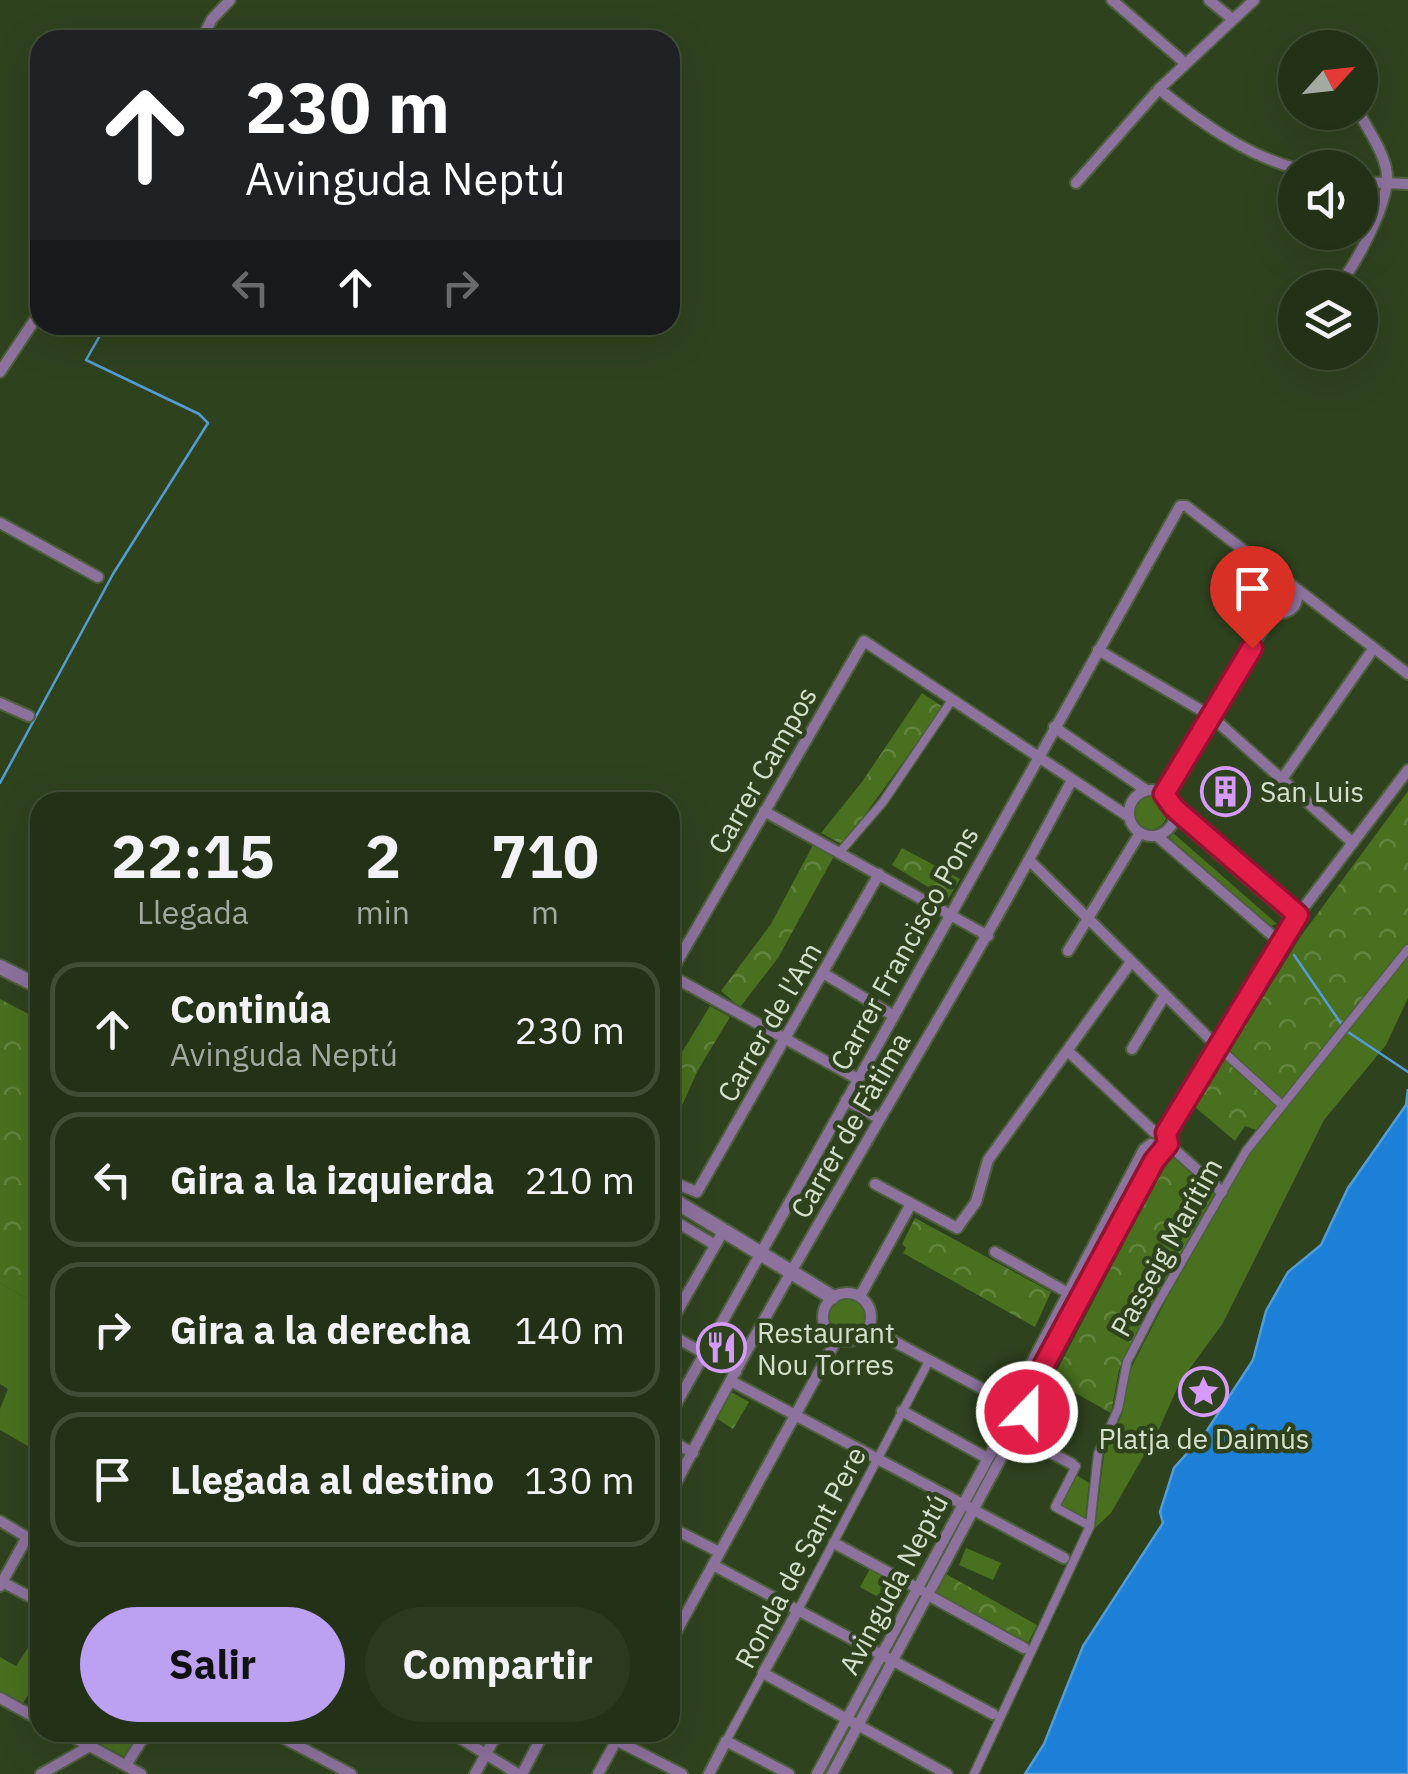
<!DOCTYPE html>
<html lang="es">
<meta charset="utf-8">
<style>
:root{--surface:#233216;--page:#2b3a1f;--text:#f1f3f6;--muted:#a3aaa1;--line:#404d35;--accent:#bca0f2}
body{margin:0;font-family:"IBM Plex Sans",sans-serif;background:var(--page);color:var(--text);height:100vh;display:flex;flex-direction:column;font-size:38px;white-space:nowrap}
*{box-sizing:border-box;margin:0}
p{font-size:32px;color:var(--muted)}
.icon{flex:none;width:55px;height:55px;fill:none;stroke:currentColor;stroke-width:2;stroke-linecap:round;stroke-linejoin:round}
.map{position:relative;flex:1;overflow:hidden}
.details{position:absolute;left:30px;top:792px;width:650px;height:950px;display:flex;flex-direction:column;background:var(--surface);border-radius:30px;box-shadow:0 10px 40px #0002,0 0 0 2px var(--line)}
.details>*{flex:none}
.banner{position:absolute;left:30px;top:30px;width:650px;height:305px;border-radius:30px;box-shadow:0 10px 40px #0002,0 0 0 2px var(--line);background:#202124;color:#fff;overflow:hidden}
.needle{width:65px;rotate:63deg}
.buttons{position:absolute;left:1278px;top:30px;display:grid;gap:20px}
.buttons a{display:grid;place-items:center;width:100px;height:100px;border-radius:50%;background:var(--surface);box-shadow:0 10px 40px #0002,0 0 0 2px var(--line);font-size:50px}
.pin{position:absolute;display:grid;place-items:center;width:85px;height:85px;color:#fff;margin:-102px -42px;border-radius:50% 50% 50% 0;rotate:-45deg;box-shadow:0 0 10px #0007}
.pin .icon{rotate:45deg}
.me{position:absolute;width:110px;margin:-55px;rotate:22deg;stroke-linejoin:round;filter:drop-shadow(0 0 8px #0008)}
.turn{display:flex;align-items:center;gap:35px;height:210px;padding:0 50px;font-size:45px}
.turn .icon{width:130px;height:130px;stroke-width:2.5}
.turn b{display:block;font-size:70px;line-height:85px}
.lanes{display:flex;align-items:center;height:95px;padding:0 50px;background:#0003;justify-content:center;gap:50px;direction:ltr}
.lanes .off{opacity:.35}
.eta{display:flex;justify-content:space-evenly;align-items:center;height:170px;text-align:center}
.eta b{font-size:60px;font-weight:700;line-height:70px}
.cta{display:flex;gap:20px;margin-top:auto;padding:20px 50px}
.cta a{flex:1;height:115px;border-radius:60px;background:var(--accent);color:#111;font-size:40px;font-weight:700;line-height:115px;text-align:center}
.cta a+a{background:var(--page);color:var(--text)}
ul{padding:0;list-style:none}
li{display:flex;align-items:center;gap:30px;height:135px;margin:0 20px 15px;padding:0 30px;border:5px solid var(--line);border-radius:30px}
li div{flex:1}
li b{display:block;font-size:38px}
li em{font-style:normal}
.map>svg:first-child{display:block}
.green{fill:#49701f}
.park{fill:url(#park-crowns)}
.water{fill:#1c7fd8;stroke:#549cd4;stroke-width:2.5}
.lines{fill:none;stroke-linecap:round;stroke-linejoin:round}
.stream{stroke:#549cd4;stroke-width:2.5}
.pedestrian-casing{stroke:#4d5f3d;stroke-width:11}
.minor-casing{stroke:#4d5f3d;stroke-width:14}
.tertiary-casing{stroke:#4d5f3d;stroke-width:18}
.pedestrian{stroke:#8d729e;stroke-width:8}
.minor{stroke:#8d729e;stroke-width:10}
.tertiary{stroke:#8d729e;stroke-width:14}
.route-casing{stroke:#92132f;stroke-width:25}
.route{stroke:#e11d48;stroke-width:18}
.labels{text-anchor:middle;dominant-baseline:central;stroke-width:9;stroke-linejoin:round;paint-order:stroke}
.street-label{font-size:28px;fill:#d5e1cc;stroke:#2f421e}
.poi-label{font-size:28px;fill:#d5e1cc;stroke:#2f421e;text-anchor:start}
</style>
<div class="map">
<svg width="1408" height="1774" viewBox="0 0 1408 1774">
<defs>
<pattern id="park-crowns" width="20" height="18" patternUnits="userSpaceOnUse" patternTransform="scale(2.5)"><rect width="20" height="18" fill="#49701f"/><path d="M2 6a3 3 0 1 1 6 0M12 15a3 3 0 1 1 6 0" fill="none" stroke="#62843e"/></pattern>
</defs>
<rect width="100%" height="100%" fill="#2f421e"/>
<g class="green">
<circle cx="1151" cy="813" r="16"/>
<polygon points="1181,823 1284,912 1282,918 1177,827"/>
<polygon points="1172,832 1277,924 1270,926 1170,838"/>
<polygon points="1408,951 1408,998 1386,1045 1324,1120 1223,1323 1180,1382 1159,1429 1111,1513 1095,1528 1104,1455 1122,1414 1128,1374 1168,1296 1262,1133"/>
<polygon points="0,1283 40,1306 40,1453 0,1430 0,1409 8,1389 0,1384"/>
<circle cx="847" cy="1317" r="24"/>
<polygon points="1075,1474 1089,1483 1085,1521 1057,1506"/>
<polygon points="966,1548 1001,1563 993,1580 959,1565"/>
<polygon points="870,1569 906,1590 896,1607 860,1587"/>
<polygon points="33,1640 40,1644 40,1676 23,1703 0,1691 0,1657 16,1666"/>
<polygon points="80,1733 141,1733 125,1757"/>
</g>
<g class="park">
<polygon points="922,693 943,707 843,845 821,833 862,782"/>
<polygon points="1408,791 1408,943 1282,1105 1256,1130 1245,1126 1235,1141 1195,1107 1301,936"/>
<polygon points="813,845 834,856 778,958 740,1007 721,991 771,924"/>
<polygon points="902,848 960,879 948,899 892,865"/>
<polygon points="0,999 40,1020 40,1231 34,1246 40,1250 40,1306 0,1283"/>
<polygon points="710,1006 730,1017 698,1070 670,1132 670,1072"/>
<polygon points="1171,1153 1215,1193 1135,1335 1119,1370 1111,1413 1052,1380"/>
<polygon points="915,1218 1051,1292 1035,1327 903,1253 906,1248 902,1244"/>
<polygon points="731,1392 749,1402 733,1429 716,1418"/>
<polygon points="946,1574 1037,1625 1028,1643 936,1592"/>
</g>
<polygon class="water" points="1408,1089 1408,1774 1025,1774 1044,1744 1083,1646 1163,1523 1160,1512 1174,1468 1206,1432 1253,1360 1266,1311 1288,1272 1321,1245 1348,1188 1406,1105"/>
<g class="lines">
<g class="stream">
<polyline points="0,783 113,574 208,423 199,414 86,360 106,325"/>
<polyline points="1294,955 1342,1025"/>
<polyline points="1348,1032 1408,1072"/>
</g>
<defs>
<g id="pedestrian">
<polyline points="840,852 883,802 952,700"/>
<polyline points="1219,1048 1282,1105"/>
<polyline points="1076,1466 1055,1507 1090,1526"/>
<polyline points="798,1610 929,1361"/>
<polyline points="726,1741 763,1673"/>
<polyline points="974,1774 1090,1526 1098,1454 1118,1409 1127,1362 1155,1308 1246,1151 1408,949"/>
</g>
<g id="minor">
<polyline points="1112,0 1185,63"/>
<polyline points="1209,0 1231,18"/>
<polyline points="201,40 212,19 230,0"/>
<path d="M1159 89C1199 121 1245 155 1295 168"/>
<polyline points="1360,182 1408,184"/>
<polyline points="1076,183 1159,89 1254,0"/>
<path d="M1342 281C1359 258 1386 207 1387 179 1388 157 1368 131 1359 112"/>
<polyline points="0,372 40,312"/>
<polyline points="0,523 98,577"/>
<circle cx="1281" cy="597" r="16"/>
<polyline points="1293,586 1408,674"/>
<polyline points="1098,650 1211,716 1353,843"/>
<polyline points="0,703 29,716"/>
<polyline points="1054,727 1146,790"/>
<polyline points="1282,779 1373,649"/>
<circle cx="1152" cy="813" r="23"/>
<polyline points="1164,794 1274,611"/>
<polyline points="1174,808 1298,915"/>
<polyline points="764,811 988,936"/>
<polyline points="1157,836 1281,943"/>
<polyline points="1030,861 1219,1048"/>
<polyline points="1068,951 1140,833"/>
<polyline points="823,973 894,1016"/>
<polyline points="670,974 864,641 1129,817"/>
<polyline points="670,975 858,1079"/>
<polyline points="1132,1049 1165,995"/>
<polyline points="1069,1052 1154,1132"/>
<polyline points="846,1100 878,1118"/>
<polyline points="1167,1133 1289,927 1408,770"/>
<polyline points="1168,1144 1222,1192"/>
<polyline points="670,1181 697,1192 879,874"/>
<polyline points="875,1184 957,1228 976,1202 988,1160 1131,962"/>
<polyline points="670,1218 715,1245"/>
<polyline points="995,1252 1070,1294"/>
<circle cx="847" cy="1317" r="24"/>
<polyline points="860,1296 911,1204"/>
<polyline points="670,1324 724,1230"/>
<polyline points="869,1328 1009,1403"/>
<polyline points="670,1334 736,1372"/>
<polyline points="731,1381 1064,1558"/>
<polyline points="1019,1397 1020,1385 1144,1149 1151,1144"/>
<polyline points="1025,1400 1163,1149"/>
<polyline points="902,1411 987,1458"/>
<polyline points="670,1415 1180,506 1186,506 1271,571 1271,585"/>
<polyline points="1014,1433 1072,1464"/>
<polyline points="670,1440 693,1453"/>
<path d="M670 1495C794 1251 944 1022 1072 780"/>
<polyline points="0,1521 40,1545"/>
<polyline points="670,1527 719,1552"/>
<polyline points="834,1543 921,1590"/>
<polyline points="713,1565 993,1714"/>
<polyline points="2,1582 40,1602"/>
<polyline points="0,1586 27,1537"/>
<polyline points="928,1595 1024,1648"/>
<polyline points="798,1610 763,1673 947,1774"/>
<polyline points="670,1643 837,1339"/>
<polyline points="0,1698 40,1720"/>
<polyline points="64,1732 141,1774"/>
<polyline points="272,1732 351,1774"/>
<polyline points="450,1732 518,1774"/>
<polyline points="600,1732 682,1774"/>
<polyline points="126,1765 147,1732"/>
<polyline points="41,1774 90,1746"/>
<polyline points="475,1774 498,1732"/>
<polyline points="522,1774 544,1732"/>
<polyline points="598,1774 621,1732"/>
<polyline points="709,1774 726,1741 789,1774"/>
<polyline points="817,1774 1011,1416"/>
<polyline points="832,1774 1023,1417"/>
</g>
<g id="tertiary">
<polyline points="0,967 40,987"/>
<polyline points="670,1198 832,1297"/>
</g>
</defs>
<use href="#pedestrian" class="pedestrian-casing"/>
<use href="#minor" class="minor-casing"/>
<use href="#tertiary" class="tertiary-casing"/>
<use href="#pedestrian" class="pedestrian"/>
<use href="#minor" class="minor"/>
<use href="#tertiary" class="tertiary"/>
</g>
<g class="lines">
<defs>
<polyline id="route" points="1027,1412 1025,1400 1154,1161 1168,1144 1166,1133 1298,915 1174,808 1164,794 1252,648"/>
</defs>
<use href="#route" class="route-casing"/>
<use href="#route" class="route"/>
</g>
<defs>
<symbol id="building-ring" viewBox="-11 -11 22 22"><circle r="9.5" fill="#2f421e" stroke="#d69bfa" stroke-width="1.5"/><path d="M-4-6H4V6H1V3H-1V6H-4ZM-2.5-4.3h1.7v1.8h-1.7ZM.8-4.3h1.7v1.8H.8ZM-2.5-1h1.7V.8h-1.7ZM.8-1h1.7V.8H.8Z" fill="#d69bfa"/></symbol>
<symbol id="restaurant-ring" viewBox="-11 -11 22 22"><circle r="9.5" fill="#2f421e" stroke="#d69bfa" stroke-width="1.5"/><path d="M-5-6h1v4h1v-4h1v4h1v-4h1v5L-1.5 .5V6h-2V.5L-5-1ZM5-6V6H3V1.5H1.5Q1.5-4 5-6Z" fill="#d69bfa"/></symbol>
<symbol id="sight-ring" viewBox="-11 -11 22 22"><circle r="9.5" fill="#2f421e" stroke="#d69bfa" stroke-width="1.5"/><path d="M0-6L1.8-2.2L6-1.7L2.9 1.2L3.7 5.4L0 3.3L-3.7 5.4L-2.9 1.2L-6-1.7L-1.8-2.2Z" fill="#d69bfa"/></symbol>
</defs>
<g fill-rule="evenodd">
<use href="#building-ring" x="1198" y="764" width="55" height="55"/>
<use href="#restaurant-ring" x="694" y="1320" width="55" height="55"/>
<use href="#sight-ring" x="1176" y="1364" width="55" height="55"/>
</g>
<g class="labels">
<g class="street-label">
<text transform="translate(762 770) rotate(-60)">Carrer Campos</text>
<text transform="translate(904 948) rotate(-61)">Carrer Francisco Pons</text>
<text transform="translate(769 1022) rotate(-60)">Carrer de l'Am</text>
<text transform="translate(850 1125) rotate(-60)">Carrer de Fàtima</text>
<text transform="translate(1166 1247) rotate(-61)">Passeig Marítim</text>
<text transform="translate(800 1557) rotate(-62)">Ronda de Sant Pere</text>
<text transform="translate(893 1584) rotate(-62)">Avinguda Neptú</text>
</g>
<g class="poi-label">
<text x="1260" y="791">San Luis</text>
<text x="757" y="1332">Restaurant<tspan x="757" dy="32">Nou Torres</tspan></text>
<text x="1204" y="1438" text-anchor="middle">Platja de Daimús</text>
</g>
</g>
</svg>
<div class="buttons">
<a><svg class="needle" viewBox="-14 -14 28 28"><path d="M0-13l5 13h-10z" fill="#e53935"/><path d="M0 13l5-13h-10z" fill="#a3aaa1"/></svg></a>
<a><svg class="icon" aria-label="sound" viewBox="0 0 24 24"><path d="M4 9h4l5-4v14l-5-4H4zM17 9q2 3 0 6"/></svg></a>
<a><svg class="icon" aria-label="layers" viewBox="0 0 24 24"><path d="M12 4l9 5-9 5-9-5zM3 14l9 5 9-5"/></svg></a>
</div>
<div class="pin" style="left:1252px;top:648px;background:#d93025"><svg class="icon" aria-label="arrive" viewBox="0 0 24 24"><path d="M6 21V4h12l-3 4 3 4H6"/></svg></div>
<svg class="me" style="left:1027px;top:1412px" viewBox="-20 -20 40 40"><circle r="17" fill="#e11d48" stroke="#fff" stroke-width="3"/><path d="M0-11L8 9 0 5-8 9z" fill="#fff"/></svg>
<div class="banner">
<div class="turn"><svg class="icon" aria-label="ahead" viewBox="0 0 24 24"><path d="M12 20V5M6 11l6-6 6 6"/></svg><div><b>230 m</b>Avinguda Neptú</div></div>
<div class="lanes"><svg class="icon off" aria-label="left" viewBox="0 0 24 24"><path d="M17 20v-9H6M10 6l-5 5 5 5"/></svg><svg class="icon" aria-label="ahead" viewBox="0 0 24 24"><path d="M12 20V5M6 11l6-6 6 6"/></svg><svg class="icon off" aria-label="right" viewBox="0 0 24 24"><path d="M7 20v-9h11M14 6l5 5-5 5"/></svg></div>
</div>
<section class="details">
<div class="eta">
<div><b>22:15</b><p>Llegada</p></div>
<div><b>2</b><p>min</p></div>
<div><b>710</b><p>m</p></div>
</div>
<ul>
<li><svg class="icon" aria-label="ahead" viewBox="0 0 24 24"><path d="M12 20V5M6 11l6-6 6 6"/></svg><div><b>Continúa</b><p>Avinguda Neptú</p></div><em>230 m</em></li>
<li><svg class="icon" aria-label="left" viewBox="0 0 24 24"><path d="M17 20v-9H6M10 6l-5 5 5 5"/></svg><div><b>Gira a la izquierda</b></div><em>210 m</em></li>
<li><svg class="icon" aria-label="right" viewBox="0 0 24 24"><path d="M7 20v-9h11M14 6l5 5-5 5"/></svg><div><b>Gira a la derecha</b></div><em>140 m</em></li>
<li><svg class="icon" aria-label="arrive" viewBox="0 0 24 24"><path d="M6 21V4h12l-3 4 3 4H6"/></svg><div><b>Llegada al destino</b></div><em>130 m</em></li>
</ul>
<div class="cta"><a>Salir</a><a>Compartir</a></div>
</section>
</div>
